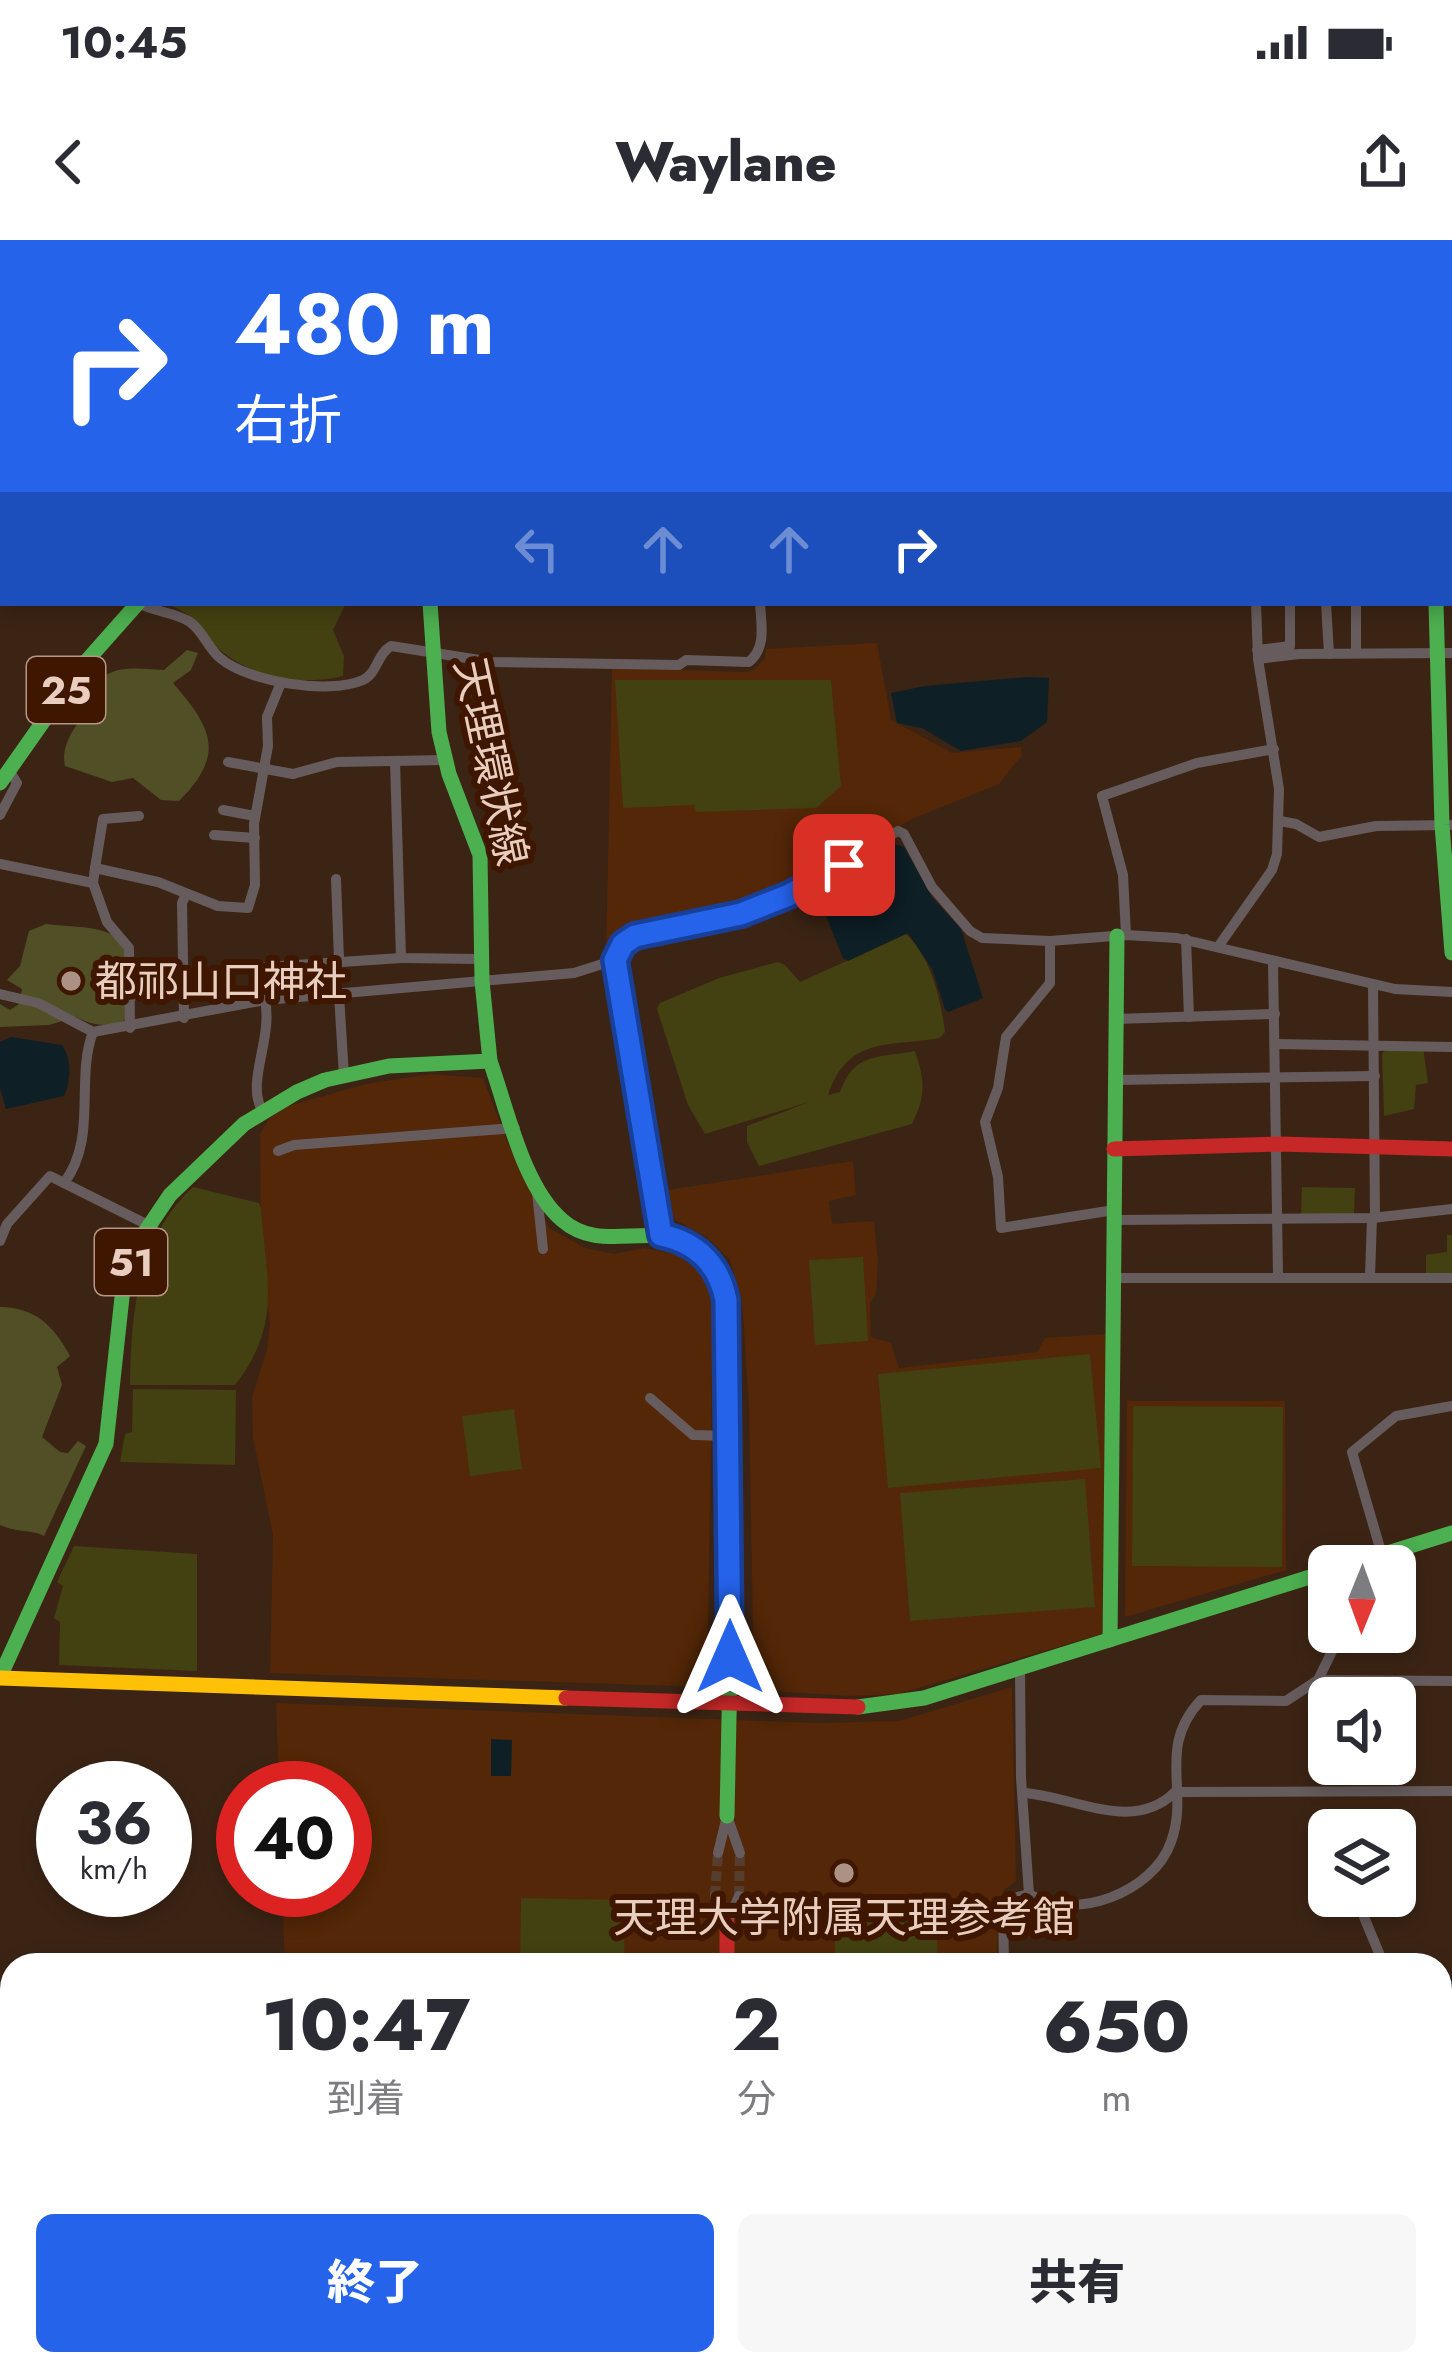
<!DOCTYPE html>
<html lang="ja">
<meta charset="utf-8">
<style>
:root{--surface:#fff;--page:#f7f7f7;--text:#2b2b33;--muted:#7c7c81;--accent:#2563eb}
body{margin:0;font-family:Jost,"Noto Sans JP",sans-serif;background:var(--page);color:var(--text);height:100vh;display:flex;flex-direction:column;font-size:45px;white-space:nowrap}
*{box-sizing:border-box;margin:0}
p{font-size:39px;color:var(--muted)}
.icon{flex:none;width:66px;height:66px;fill:none;stroke:currentColor;stroke-width:2;stroke-linecap:round;stroke-linejoin:round}
.map{position:relative;flex:1;overflow:hidden}
.sheet{position:absolute;left:0px;top:1713px;width:1452px;height:423px;display:flex;flex-direction:column;background:var(--surface);border-radius:36px 36px 0 0;box-shadow:0 6px 18px #0003}
.sheet>*{flex:none}
.hud{position:absolute;left:0px;top:0px;width:1452px;height:366px;box-shadow:0 6px 18px #0003;background:#2563eb;color:#fff;overflow:hidden}
.needle{width:78px;rotate:181deg}
.buttons{position:absolute;left:1308px;top:1305px;display:grid;gap:24px}
.buttons a{display:grid;place-items:center;width:108px;height:108px;border-radius:18px;background:var(--surface);box-shadow:0 6px 18px #0003;font-size:60px}
.speed{position:absolute;left:36px;top:1521px;display:flex;gap:24px;font-size:60px;font-weight:700;text-align:center}
.speed>*{display:grid;place-content:center;width:156px;height:156px;border-radius:50%;background:var(--surface);box-shadow:0 6px 18px #0003;line-height:1}
.speed small{font-size:30px;font-weight:400}
.speed .limit{border:18px solid #d22;background:#fff;color:#111}
.pin{position:absolute;display:grid;place-items:center;width:102px;height:102px;color:#fff;margin:-51px;border-radius:24px;box-shadow:0 6px 18px #0006}
.me{position:absolute;width:132px;margin:-66px;rotate:0deg;stroke-linejoin:round;filter:drop-shadow(0 0 9px #0008)}
.turn{display:flex;align-items:center;gap:42px;height:252px;padding:0 36px;font-size:54px}
.turn .icon{width:156px;height:156px;stroke-width:2.5}
.turn b{display:block;font-size:84px;line-height:102px}
.lanes{display:flex;align-items:center;height:114px;padding:0 36px;background:#0003;justify-content:center;gap:60px;direction:ltr}
.lanes .off{opacity:.35}
.eta{display:flex;justify-content:space-evenly;align-items:center;height:204px;text-align:center}
.eta b{font-size:72px;font-weight:800;line-height:84px}
.primary-button{display:flex;gap:24px;margin-top:auto;padding:24px 36px}
.primary-button a{flex:1;height:138px;border-radius:18px;background:var(--accent);color:#fff;font-size:48px;font-weight:800;line-height:138px;text-align:center}
.primary-button a+a{background:var(--page);color:var(--text)}
.status{display:flex;justify-content:space-between;align-items:center;height:84px;padding:0 60px;background:var(--surface);direction:ltr}
.status svg{height:33px;fill:currentColor}
header{display:flex;justify-content:space-between;align-items:center;height:156px;padding:0 36px;background:var(--surface);font-size:54px;font-weight:800}
.map>svg:first-child{display:block}
.built{fill:#532707}
.green{fill:#434011}
.forest{fill:#514f25}
.water{fill:#0e1f26}
.lines{fill:none;stroke-linecap:round;stroke-linejoin:round}
.river{stroke:#0e1f26;stroke-width:18}
.street-tunnel{stroke:#553e2e;stroke-width:10;stroke-dasharray:10 5;stroke-linecap:butt}
.street{stroke:#675c5d;stroke-width:10}
.fast{stroke:#4caf50;stroke-width:15}
.slow{stroke:#ffc107;stroke-width:15}
.jam{stroke:#c62828;stroke-width:15}
.route-casing{stroke:#184099;stroke-width:30}
.route{stroke:#2563eb;stroke-width:21}
.poi-dot{fill:#ac9284;stroke:#3f1700;stroke-width:4.5}
.labels{text-anchor:middle;dominant-baseline:central;stroke-width:12;stroke-linejoin:round;paint-order:stroke}
.shield{fill:#3f1700;stroke:#b69786;stroke-width:3}
.shield-label{font-size:39px;font-weight:bold;fill:#e9cec0}
.street-label{font-size:42px;fill:#e9cec0;stroke:#3f1700}
.poi-label{font-size:42px;fill:#e9cec0;stroke:#3f1700;text-anchor:start}
</style>
<div class="status"><b>10:45</b><svg viewBox="0 0 49 12"><path d="M0 12V9h3v3zM5 12V6h3v6zM10 12V3h3v9zM15 12V0h3v12zM26 1h20v11H26zM47 4h2v5h-2z"/></svg></div>
<header><svg class="icon" aria-label="back" viewBox="0 0 24 24"><path d="M15 5l-7 7 7 7"/></svg>Waylane<svg class="icon" aria-label="share" viewBox="0 0 24 24"><path d="M12 15V3M7 8l5-5 5 5M5 13v7h14v-7"/></svg></header>
<div class="map">
<svg width="1452" height="2134" viewBox="0 0 1452 2134">
<rect width="100%" height="100%" fill="#3b2414"/>
<g class="built">
<polygon points="877,403 891,480 952,513 1021,507 1022,515 999,544 914,578 809,638 744,669 629,694 606,716 612,428 742,432 752,431 765,419 766,409"/>
<polygon points="431,834 483,838 507,901 549,988 585,1008 614,1014 644,1008 676,1014 699,1031 710,1052 713,1070 707,1447 270,1433 273,1295 253,1198 252,1157 267,1110 270,1083 261,1022 260,894 270,878 288,866 366,844"/>
<polygon points="853,921 856,955 829,961 832,984 874,981 878,1023 876,1054 870,1063 871,1097 891,1103 899,1128 1037,1112 1045,1098 1106,1094 1102,1394 898,1454 849,1456 754,1450 749,1166 742,1061 730,1020 708,998 666,975 662,951"/>
<polygon points="1127,1161 1285,1161 1286,1330 1125,1377"/>
<polygon points="1012,1447 1016,1641 1004,1650 998,1663 997,1725 285,1725 282,1650 345,1650 345,1548 279,1548 276,1463 819,1483 899,1481"/>
<polygon points="12,2107 12,2124 402,2124 402,2134 0,2134 0,2108"/>
</g>
<g class="green">
<path d="M346 363 333 390 344 416 343 436C302 446 258 439 224 413 200 394 200 376 167 364Z"/>
<polygon points="615,440 831,440 841,546 816,568 696,572 694,565 623,568"/>
<path d="M906 694C931 717 941 759 945 792L940 798C888 807 848 796 828 855L840 852C854 812 878 818 915 811 925 841 926 856 912 884L759 926 747 902V886L809 862 705 894 688 865 657 769 660 763 719 738 778 722 785 725 800 742Z"/>
<polygon points="1388,807 1423,807 1428,843 1416,845 1414,869 1384,876 1382,814"/>
<path d="M193 947 259 963 261 968C266 1041 283 1083 235 1145H130C131 1073 137 999 193 947Z"/>
<polygon points="1302,947 1355,948 1354,974 1301,974"/>
<polygon points="1447,995 1452,995 1452,1036 1426,1036 1426,1015 1447,1012"/>
<polygon points="863,1017 868,1101 815,1105 809,1020"/>
<polygon points="1090,1114 1101,1228 888,1248 878,1134"/>
<polygon points="133,1149 236,1150 235,1225 120,1222 125,1194 132,1192"/>
<polygon points="1133,1166 1283,1167 1282,1327 1132,1326"/>
<polygon points="514,1169 522,1229 470,1236 462,1176"/>
<polygon points="1085,1239 1095,1367 910,1381 900,1253"/>
<polygon points="74,1306 197,1314 197,1431 59,1425 60,1382 54,1378 63,1346 57,1342"/>
<polygon points="521,1658 625,1660 624,1725 520,1725"/>
<polygon points="835,1661 938,1661 937,1725 835,1725"/>
<polygon points="1054,2124 1169,2126 1169,2134 1054,2134"/>
</g>
<g class="forest">
<path d="M187 410 198 413 191 430 173 443C212 488 226 514 179 561L161 560 133 538 112 542 65 526C60 503 77 485 89 468L83 452C115 424 124 428 164 430Z"/>
<path d="M46 684C96 690 126 681 138 740L147 743 151 751 133 762V775C116 789 95 787 76 777L49 785 0 787V764L10 770 19 764 22 749 7 740 20 726 29 691Z"/>
<path d="M0 1067C36 1068 53 1085 70 1116L57 1127 62 1145 42 1197 60 1212 68 1213 78 1201 86 1206 44 1296C30 1289 18 1293 0 1285Z"/>
</g>
<g class="water">
<polygon points="1028,437 1049,438 1047,482 1021,501 961,511 922,488 897,483 891,453 925,446"/>
<polygon points="892,603 904,607 932,657 961,689 983,758 948,772 945,769 932,729 908,693 848,721 843,718 818,656 818,644"/>
<path d="M11 797 62 805C72 820 71 840 64 856L6 869 0 848V802Z"/>
<polygon points="491,1499 512,1500 511,1536 491,1536"/>
</g>
<g class="lines">
<g class="river">
<polyline points="1440,1749 1445,1745"/>
<polyline points="0,1970 12,1968"/>
</g>
<g class="street-tunnel">
<polyline points="715,1656 718,1613"/>
<polyline points="739,1656 740,1613"/>
</g>
<g class="street">
<polyline points="1249,0 1249,3"/>
<polyline points="1337,0 1337,3"/>
<polyline points="1423,0 1424,3"/>
<polyline points="1114,3 1114,0"/>
<polyline points="1146,3 1146,0"/>
<polyline points="1173,3 1173,0"/>
<polyline points="1204,3 1204,0"/>
<polyline points="1449,92 1452,92"/>
<polyline points="1449,165 1452,165"/>
<polyline points="1449,213 1452,213"/>
<path d="M138 363C154 372 175 372 190 382 203 391 208 408 220 418 248 442 329 455 363 440 377 434 377 414 391 406L492 422 679 425 686 420 749 422C767 407 761 384 760 363"/>
<polyline points="1326,363 1329,414"/>
<polyline points="1356,363 1356,413"/>
<polyline points="1257,410 1290,406 1290,363"/>
<polyline points="1258,419 1299,414 1452,413"/>
<polyline points="395,521 401,718 481,719"/>
<polyline points="228,522 293,534 337,522 446,520"/>
<polyline points="223,570 255,576"/>
<polyline points="0,575 17,543 9,530"/>
<polyline points="1280,581 1296,584 1319,597 1376,586 1452,585"/>
<polyline points="214,595 255,598"/>
<polyline points="0,624 93,643"/>
<polyline points="95,628 103,579 139,576"/>
<polyline points="336,639 339,720"/>
<polyline points="1126,695 1123,635 1102,556 1197,523 1274,509"/>
<polyline points="1186,699 1189,777"/>
<polyline points="1050,701 1050,743 1006,797 998,848 985,882 998,937 1001,988 1114,970"/>
<polyline points="1218,707 1272,630 1277,614 1279,549 1258,419 1256,363"/>
<polyline points="1273,723 1278,1035"/>
<polyline points="252,728 401,718"/>
<polyline points="1373,745 1375,978"/>
<polyline points="0,754 38,763 93,792 265,760 574,733 615,720"/>
<polyline points="339,755 344,836"/>
<polyline points="184,778 182,663 186,654"/>
<polyline points="1115,779 1275,774"/>
<polyline points="130,788 129,708 107,682 93,643 95,628 158,642 218,666 248,668 255,645 254,584 268,506 267,477 280,445"/>
<polyline points="1275,804 1452,807"/>
<polyline points="1115,840 1375,836"/>
<path d="M261 868C247 840 273 798 265 760"/>
<polyline points="278,911 294,905 515,888"/>
<path d="M64 943C98 898 75 840 93 792"/>
<polyline points="537,953 543,1009"/>
<polyline points="1115,980 1372,978 1452,969"/>
<polyline points="661,995 615,720 623,704 635,696 741,674 789,655 898,591 904,594 932,647 970,691 982,698 1050,701 1126,695 1177,698 1395,749 1452,752"/>
<polyline points="0,1001 7,984 50,936 148,985"/>
<polyline points="1370,1037 1372,978"/>
<polyline points="1116,1038 1452,1038"/>
<polyline points="650,1158 693,1195 728,1196"/>
<polyline points="1382,1315 1352,1212 1396,1176 1452,1166"/>
<polyline points="1395,1366 1406,1308"/>
<path d="M1020 1429 1021 1538 1029 1654C1074 1682 1153 1653 1171 1602 1190 1550 1156 1508 1201 1460L1286 1461 1318 1440 1338 1399 1359 1392"/>
<polyline points="1318,1440 1452,1441"/>
<path d="M1024 1553C1073 1556 1133 1594 1175 1552L1452 1551"/>
<polyline points="727,1576 740,1613"/>
<polyline points="718,1613 727,1576"/>
<polyline points="715,1656 727,1683"/>
<polyline points="1364,1677 1384,1725"/>
<polyline points="727,1683 739,1656"/>
<polyline points="1004,1725 1003,1670 1007,1660 1029,1654"/>
<polyline points="1440,1844 1452,1844"/>
<polyline points="0,1913 12,1903"/>
<polyline points="1440,2092 1452,2092"/>
<polyline points="974,2124 974,2134"/>
<polyline points="1049,2124 1049,2134"/>
<polyline points="1174,2124 1174,2134"/>
<polyline points="1200,2124 1219,2124"/>
<polyline points="891,2134 891,2124"/>
<polyline points="1130,2134 1130,2132"/>
</g>
<g class="fast">
<polyline points="445,0 445,3"/>
<polyline points="1449,254 1452,254"/>
<polyline points="1436,363 1442,585 1452,713"/>
<polyline points="0,543 83,425 138,363"/>
<path d="M490 821C507 868 523 947 562 980 599 1013 646 983 686 1003 703 1012 713 1029 723 1044L731 1379 727 1576"/>
<polyline points="1346,1326 1452,1293"/>
<polyline points="1110,1400 1117,696"/>
<polyline points="0,1437 106,1204 124,1039 143,995 170,955 244,884 297,852 325,840 389,826 490,821 482,741 480,615 449,534 439,492 430,363"/>
<polyline points="858,1467 924,1458 1329,1331"/>
<polyline points="0,2099 12,2098"/>
</g>
<g class="slow">
<polyline points="0,1438 566,1458"/>
<polyline points="1440,1773 1452,1769"/>
</g>
<g class="jam">
<polyline points="1114,909 1279,904 1452,909"/>
<polyline points="566,1458 858,1467"/>
<polyline points="727,1683 727,1725"/>
</g>
</g>
<g class="lines">
<defs>
<path id="route" d="M730 1417 726 1060C719 1024 696 1002 661 995L615 720 623 704 635 696 741 674 789 655 844 625"/>
</defs>
<use href="#route" class="route-casing"/>
<use href="#route" class="route"/>
</g>
<g class="poi-dot">
<circle cx="71" cy="741" r="12"/>
<circle cx="844" cy="1633" r="12"/>
</g>
<g class="labels">
<g class="shield">
<rect x="27" y="417" width="78" height="66" rx="9"/>
<rect x="95" y="989" width="72" height="66" rx="9"/>
</g>
<g class="shield-label">
<text x="66" y="450">25</text>
<text x="131" y="1022">51</text>
</g>
<g class="street-label">
<text transform="translate(491 522) rotate(78)">天理環状線</text>
</g>
<g class="poi-label">
<text x="95" y="741">都祁山口神社</text>
<text x="844" y="1677" text-anchor="middle">天理大学附属天理参考館</text>
</g>
</g>
</svg>
<div class="buttons">
<a><svg class="needle" viewBox="-14 -14 28 28"><path d="M0-13l5 13h-10z" fill="#e53935"/><path d="M0 13l5-13h-10z" fill="#7c7c81"/></svg></a>
<a><svg class="icon" aria-label="sound" viewBox="0 0 24 24"><path d="M4 9h4l5-4v14l-5-4H4zM17 9q2 3 0 6"/></svg></a>
<a><svg class="icon" aria-label="layers" viewBox="0 0 24 24"><path d="M12 4l9 5-9 5-9-5zM3 14l9 5 9-5"/></svg></a>
</div>
<div class="speed"><div>36<small>km/h</small></div><div class="limit">40</div></div>
<div class="pin" style="left:844px;top:625px;background:#d93025"><svg class="icon" aria-label="arrive" viewBox="0 0 24 24"><path d="M6 21V4h12l-3 4 3 4H6"/></svg></div>
<svg class="me" style="left:730px;top:1417px" viewBox="-20 -20 40 40"><path d="M0-17L14 15 0 8-14 15z" fill="#2563eb" stroke="#fff" stroke-width="4"/></svg>
<div class="hud">
<div class="turn"><svg class="icon" aria-label="right" viewBox="0 0 24 24"><path d="M7 20v-9h11M14 6l5 5-5 5"/></svg><div><b>480 m</b>右折</div></div>
<div class="lanes"><svg class="icon off" aria-label="left" viewBox="0 0 24 24"><path d="M17 20v-9H6M10 6l-5 5 5 5"/></svg><svg class="icon off" aria-label="ahead" viewBox="0 0 24 24"><path d="M12 20V5M6 11l6-6 6 6"/></svg><svg class="icon off" aria-label="ahead" viewBox="0 0 24 24"><path d="M12 20V5M6 11l6-6 6 6"/></svg><svg class="icon" aria-label="right" viewBox="0 0 24 24"><path d="M7 20v-9h11M14 6l5 5-5 5"/></svg></div>
</div>
<section class="sheet">
<div class="eta">
<div><b>10:47</b><p>到着</p></div>
<div><b>2</b><p>分</p></div>
<div><b>650</b><p>m</p></div>
</div>
<div class="primary-button"><a>終了</a><a>共有</a></div>
</section>
</div>
